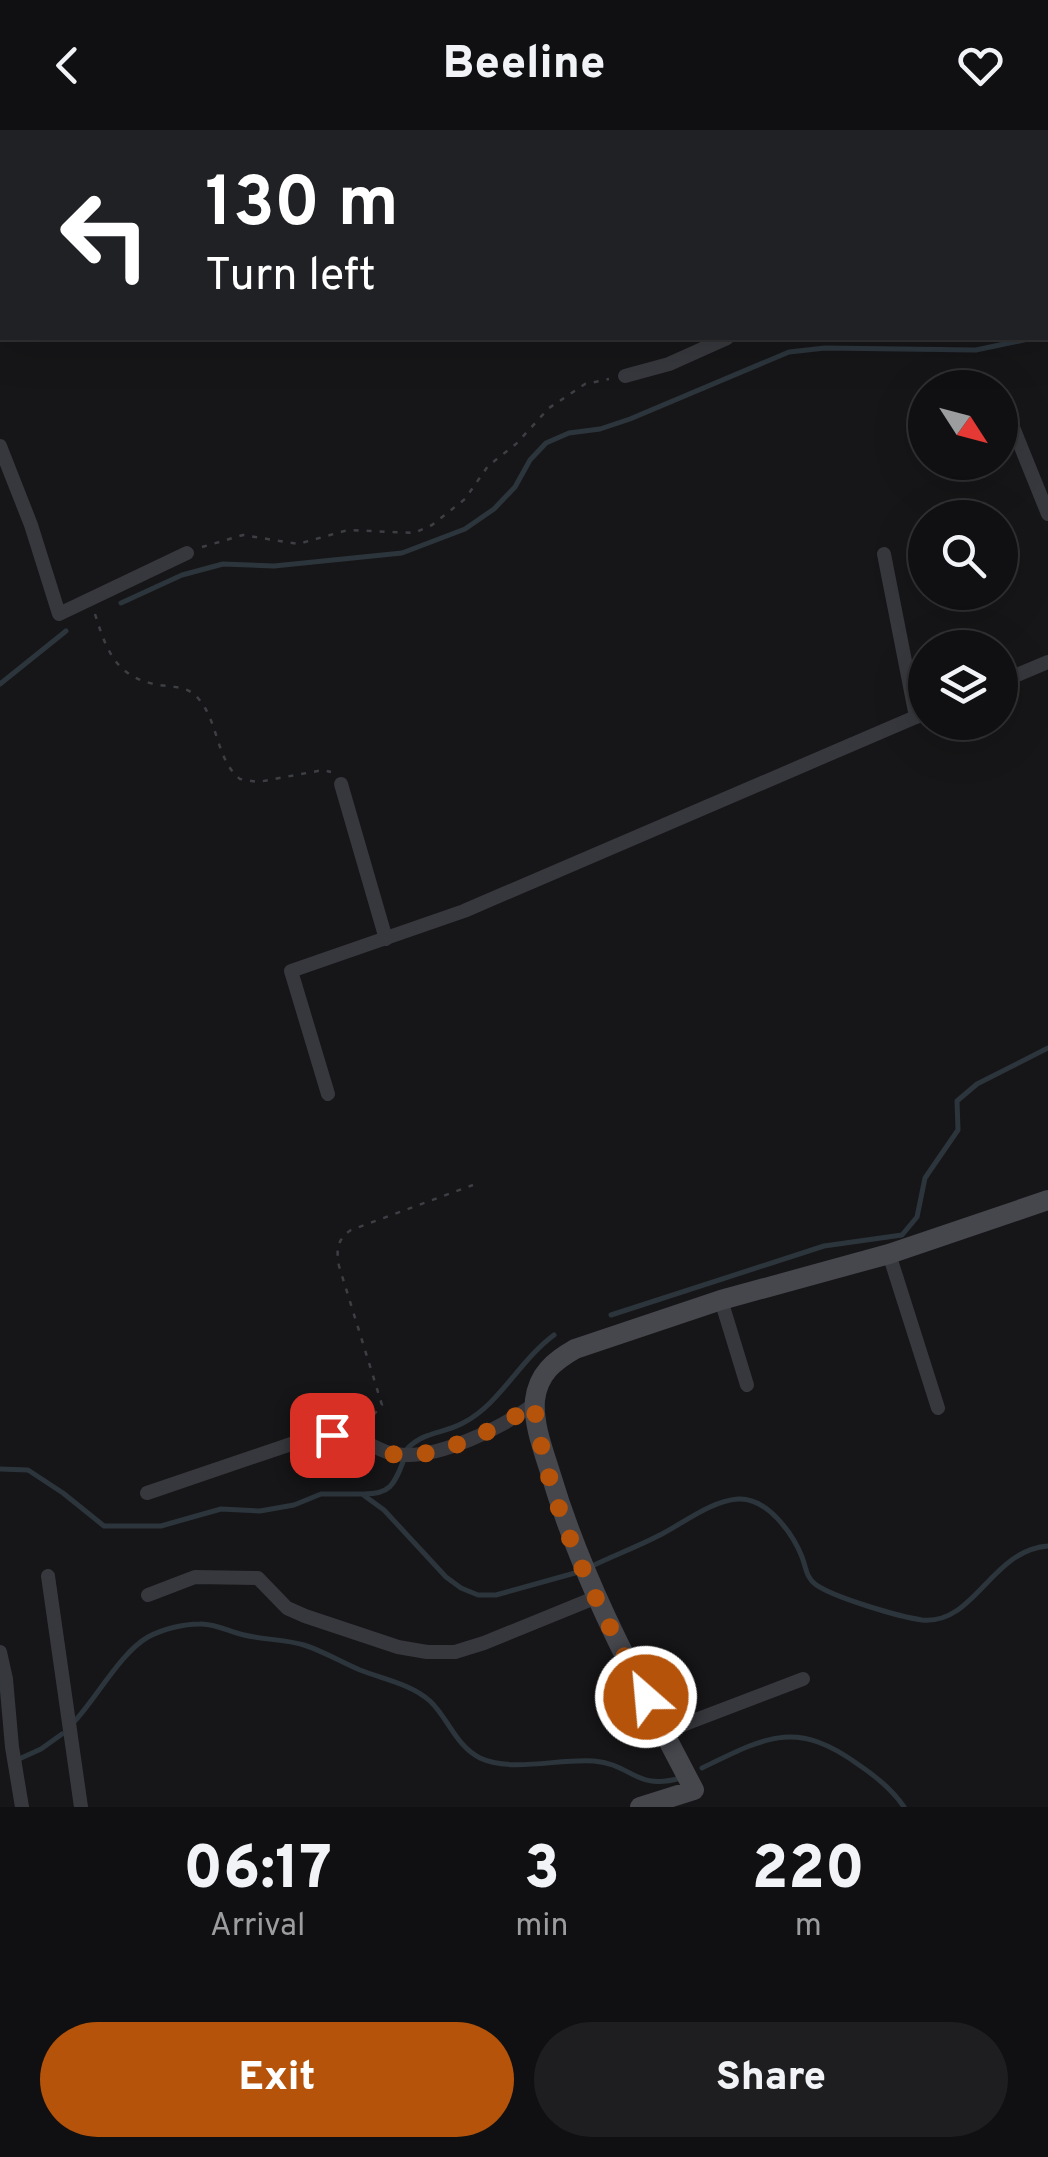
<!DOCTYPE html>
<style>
:root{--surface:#101012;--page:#1e1e20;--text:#f1f3f6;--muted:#9c9d9f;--line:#303032;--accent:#b45309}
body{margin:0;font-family:Overpass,sans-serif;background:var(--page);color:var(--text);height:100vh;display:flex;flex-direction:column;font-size:38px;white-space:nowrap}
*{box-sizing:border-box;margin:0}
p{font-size:32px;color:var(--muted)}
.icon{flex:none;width:55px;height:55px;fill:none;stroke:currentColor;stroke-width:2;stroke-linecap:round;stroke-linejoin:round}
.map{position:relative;height:1677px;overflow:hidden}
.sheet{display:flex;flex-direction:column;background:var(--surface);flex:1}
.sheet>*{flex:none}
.guide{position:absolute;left:0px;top:0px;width:1050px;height:210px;box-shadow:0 10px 40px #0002,0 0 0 2px var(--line);background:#202124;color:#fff;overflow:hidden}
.needle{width:65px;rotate:126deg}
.controls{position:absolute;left:908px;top:240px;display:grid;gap:20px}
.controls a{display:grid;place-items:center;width:110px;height:110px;border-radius:50%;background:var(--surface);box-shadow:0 10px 40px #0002,0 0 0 2px var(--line);font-size:50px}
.pin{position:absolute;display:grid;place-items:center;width:85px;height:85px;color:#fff;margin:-42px;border-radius:20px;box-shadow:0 5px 15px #0006}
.me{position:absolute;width:110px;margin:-55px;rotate:333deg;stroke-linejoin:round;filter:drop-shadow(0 0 8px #0008)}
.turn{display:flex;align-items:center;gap:35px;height:210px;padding:0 40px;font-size:45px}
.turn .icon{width:130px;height:130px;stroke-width:2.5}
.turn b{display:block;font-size:70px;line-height:85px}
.eta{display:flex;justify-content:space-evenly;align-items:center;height:170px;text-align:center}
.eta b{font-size:60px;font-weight:800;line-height:70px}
.primary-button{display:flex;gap:20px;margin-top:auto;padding:20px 40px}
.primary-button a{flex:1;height:115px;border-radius:60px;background:var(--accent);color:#fff;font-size:40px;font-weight:800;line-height:115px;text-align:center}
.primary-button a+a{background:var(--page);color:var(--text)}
header{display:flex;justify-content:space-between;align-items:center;height:130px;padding:0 40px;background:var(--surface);font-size:45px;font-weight:800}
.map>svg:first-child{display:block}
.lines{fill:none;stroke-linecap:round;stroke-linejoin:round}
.stream{stroke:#2c353c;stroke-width:5}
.path{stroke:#3d3f44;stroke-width:2.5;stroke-dasharray:5 8;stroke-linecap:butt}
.street{stroke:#37383d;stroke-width:14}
.secondary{stroke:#45474d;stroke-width:20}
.route{stroke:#b45309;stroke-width:18;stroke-dasharray:0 32.4}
</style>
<header><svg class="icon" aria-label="back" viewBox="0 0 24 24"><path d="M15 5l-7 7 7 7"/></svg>Beeline<svg class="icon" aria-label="heart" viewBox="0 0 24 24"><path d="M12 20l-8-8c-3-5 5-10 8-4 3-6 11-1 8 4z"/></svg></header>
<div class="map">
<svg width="1048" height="1677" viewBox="0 0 1048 1677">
<rect width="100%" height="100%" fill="#161618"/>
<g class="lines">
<g class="stream">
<polyline points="1048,204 1048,203"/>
<polyline points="121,473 182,445 223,434 274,436 402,423 465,399 494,379 515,357 530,330 546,313 569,303 600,299 630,289 789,222 825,218 976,220 1033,208"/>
<polyline points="0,554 66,501"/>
<polyline points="611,1185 824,1116 902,1105 917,1087 925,1048 958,1000 957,971 977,954 1048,918"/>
<path d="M407 1319C424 1301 443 1304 463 1293 500 1274 519 1231 554 1205"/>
<polyline points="0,1339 28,1340 63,1363 104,1396 161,1396 221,1379 260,1381 294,1375 321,1364 362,1364 384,1380 446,1447 461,1458 478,1465 496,1465 575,1443"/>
<path d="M364 1364C390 1364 394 1355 403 1332"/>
<path d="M592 1436C615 1425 639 1416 662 1404 685 1392 711 1371 738 1369 767 1367 793 1404 802 1427 806 1437 806 1447 815 1454 832 1467 900 1487 922 1490 975 1495 991 1420 1048 1416"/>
<path d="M73 1593C96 1569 120 1523 148 1507 163 1499 183 1494 200 1494 214 1493 230 1502 244 1505 264 1510 284 1509 304 1515 323 1521 341 1532 360 1540 383 1549 411 1554 430 1571 448 1588 456 1616 480 1628 512 1643 560 1628 594 1631 632 1634 635 1661 681 1648"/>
<polyline points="19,1629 41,1619 62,1604"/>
<path d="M702 1638C766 1607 796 1589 859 1635 877 1647 892 1659 904 1677"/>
</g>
<g class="path">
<polyline points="202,417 243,405 298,414 348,400 414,403 432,395 465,369 488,336 516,314 549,278 585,254 609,249"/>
<path d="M95 484C108 526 119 551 167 556 177 557 188 558 196 566 219 589 215 629 240 649L258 652 323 640 331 642"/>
<path d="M365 1295 382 1275 339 1136C336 1120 337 1109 351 1100L473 1055"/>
</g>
<g class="street">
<polyline points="625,246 669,234 727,208"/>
<polyline points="1000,265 1048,384"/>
<polyline points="0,316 31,395 59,484 187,423"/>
<polyline points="884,424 916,587"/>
<polyline points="1000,552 1048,532"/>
<polyline points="341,654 386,809"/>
<polyline points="328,964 291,841 464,781 925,583"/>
<polyline points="889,1124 938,1278"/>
<polyline points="721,1170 747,1255"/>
<path d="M147 1363 306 1309C327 1306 347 1303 367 1313 378 1318 385 1323 396 1324 436 1331 503 1297 534 1274"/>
<polyline points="48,1446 81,1677"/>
<polyline points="148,1465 195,1447 258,1448 287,1478 305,1486 398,1517 427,1522 455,1522 484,1513 597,1467"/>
<polyline points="0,1522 6,1549 12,1617 22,1677"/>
<polyline points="664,1602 803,1549"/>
</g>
<path class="secondary" d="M640 1677 694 1660C641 1558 584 1456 551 1345 544 1322 533 1295 535 1270 538 1244 554 1231 575 1219L721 1170 889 1124 1048 1070"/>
</g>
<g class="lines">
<path class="route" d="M332 1305C357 1307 375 1322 398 1325 439 1329 502 1297 534 1274 547 1378 598 1476 646 1567"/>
</g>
</svg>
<div class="controls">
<a><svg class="needle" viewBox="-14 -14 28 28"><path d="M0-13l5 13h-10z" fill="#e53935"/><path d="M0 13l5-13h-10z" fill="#9c9d9f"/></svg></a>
<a><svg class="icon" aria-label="search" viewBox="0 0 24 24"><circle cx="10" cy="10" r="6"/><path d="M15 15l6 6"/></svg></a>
<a><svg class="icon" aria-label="layers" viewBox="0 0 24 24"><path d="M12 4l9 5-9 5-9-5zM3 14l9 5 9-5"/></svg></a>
</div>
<div class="pin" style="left:332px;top:1305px;background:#d93025"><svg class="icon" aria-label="arrive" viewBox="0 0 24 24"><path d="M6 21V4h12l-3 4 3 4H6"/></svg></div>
<svg class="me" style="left:646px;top:1567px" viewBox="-20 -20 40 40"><circle r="17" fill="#b45309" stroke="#fff" stroke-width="3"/><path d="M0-11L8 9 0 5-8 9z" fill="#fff"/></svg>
<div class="guide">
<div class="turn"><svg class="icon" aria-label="left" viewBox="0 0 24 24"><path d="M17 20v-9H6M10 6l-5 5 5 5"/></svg><div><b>130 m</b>Turn left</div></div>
</div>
</div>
<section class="sheet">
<div class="eta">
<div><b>06:17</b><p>Arrival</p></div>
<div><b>3</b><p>min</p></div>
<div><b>220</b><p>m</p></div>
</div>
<div class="primary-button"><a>Exit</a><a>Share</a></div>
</section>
